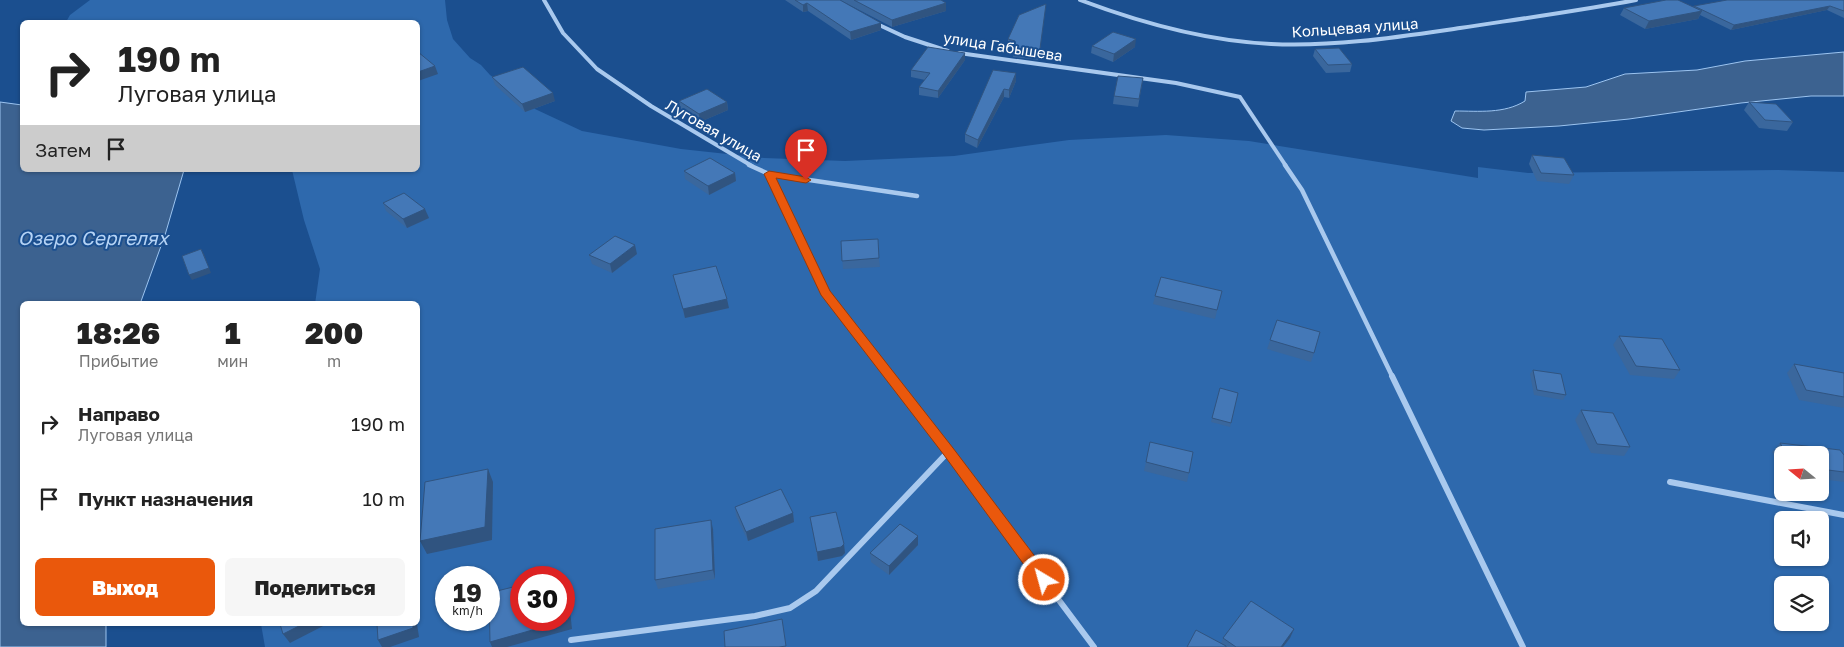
<!DOCTYPE html>
<html lang="ru">
<meta charset="utf-8">
<style>
:root{--surface:#fff;--page:#f6f6f6;--text:#222;--muted:#767676;--accent:#ea580c}
body{margin:0;font-family:"Golos Text",sans-serif;background:var(--page);color:var(--text);height:100vh;display:flex;flex-direction:column;font-size:19px;white-space:nowrap}
*{box-sizing:border-box;margin:0}
p{font-size:16px;color:var(--muted)}
.icon{flex:none;width:28px;height:28px;fill:none;stroke:currentColor;stroke-width:2;stroke-linecap:round;stroke-linejoin:round}
.map{position:relative;flex:1;overflow:hidden}
.drawer{position:absolute;left:20px;top:301px;width:400px;height:325px;display:flex;flex-direction:column;background:var(--surface);border-radius:8px;box-shadow:0 1px 4px #0004}
.drawer>*{flex:none}
.guide{position:absolute;left:20px;top:20px;width:400px;height:152px;border-radius:8px;box-shadow:0 1px 4px #0004;background:#fff;color:var(--text);overflow:hidden}
.needle{width:32px;rotate:288deg}
.fabs{position:absolute;left:1774px;top:446px;display:grid;gap:10px}
.fabs a{display:grid;place-items:center;width:55px;height:55px;border-radius:8px;background:var(--surface);box-shadow:0 1px 4px #0004;font-size:25px}
.speed{position:absolute;left:435px;top:566px;display:flex;gap:10px;font-size:25px;font-weight:700;text-align:center}
.speed>*{display:grid;place-content:center;width:65px;height:65px;border-radius:50%;background:var(--surface);box-shadow:0 1px 4px #0004;line-height:1}
.speed small{font-size:12px;font-weight:400}
.speed .limit{border:8px solid #d22;background:#fff;color:#111}
.pin{position:absolute;display:grid;place-items:center;width:42px;height:42px;color:#fff;margin:-51px -21px;border-radius:50% 50% 50% 0;rotate:-45deg;box-shadow:0 0 5px #0007}
.pin .icon{rotate:45deg}
.me{position:absolute;width:55px;margin:-28px;rotate:323deg;stroke-linejoin:round;filter:drop-shadow(0 0 4px #0008)}
.turn{display:flex;align-items:center;gap:18px;height:105px;padding:0 15px;font-size:22px}
.turn .icon{width:65px;height:65px;stroke-width:2.5}
.turn b{display:block;font-size:35px;line-height:42px}
.then{display:flex;align-items:center;height:48px;padding:0 15px;background:#0003;gap:10px;font-size:19px}
.eta{display:flex;justify-content:space-evenly;align-items:center;height:85px;text-align:center}
.eta b{font-size:30px;font-weight:800;line-height:35px}
.primary-button{display:flex;gap:10px;margin-top:auto;padding:10px 15px}
.primary-button a{flex:1;height:58px;border-radius:8px;background:var(--accent);color:#fff;font-size:20px;font-weight:800;line-height:58px;text-align:center}
.primary-button a+a{background:var(--page);color:var(--text)}
ul{padding:0;list-style:none}
li{display:flex;align-items:center;gap:15px;height:75px;padding:0 15px}
li div{flex:1}
li b{display:block;font-size:19px}
li em{font-style:normal}
.map>svg:first-child{display:block}
.green{fill:#2e69ad;fill-rule:evenodd}
.water{fill:#3c6290;stroke:#9cc4f0}
.lines{fill:none;stroke-linecap:round;stroke-linejoin:round}
.street-far2{stroke:#a9c9ee;stroke-width:4}
.street-far1{stroke:#a9c9ee;stroke-width:4.5}
.street{stroke:#a9c9ee;stroke-width:6}
.wall{fill:#3a679d}
.shaded-wall{fill:#305480}
.building{fill:#4478b7;stroke:#305480}
.route{fill:#ea580c;stroke:#983908}
.labels{text-anchor:middle;dominant-baseline:central;stroke-width:4;stroke-linejoin:round;paint-order:stroke}
.far-street-label{font-size:15px;fill:#fff;stroke:#1b4f8f}
.water-label{font-size:19px;font-style:italic;fill:#b5d3f5;stroke:#1b4f8f}
</style>
<div class="map">
<svg width="1844" height="647" viewBox="0 0 1844 647">
<rect width="100%" height="100%" fill="#1b4f8f"/>
<path class="green" d="M90 0H445L447 20 453 39 470 58 481 65 490 75 535 109 582 131 681 149 764 158 845 161 954 156 1069 140 1166 135 1249 141 1478 178V167L1528 173 1778 170 1844 172V647H265L261 624H418V304H315L320 269 304 220 292 170H418V22H66L70 15ZM1782 455H1820V492H1782ZM1782 520H1820V558H1782ZM446 578H489V620H446ZM521 578H564V620H521ZM1782 585H1820V622H1782Z"/>
<g class="water">
<path d="M1844 52V96H1811L1741 103 1629 119 1559 126 1484 130 1462 128 1451 121 1455 111C1479 111 1504 114 1525 101L1526 92 1586 87 1625 74 1697 70 1745 61Z"/>
<polygon points="0,102 22,105 22,170 184,170 165,235 140,304 22,304 22,624 106,624 106,647 0,647"/>
</g>
<g class="lines">
<g class="street-far2">
<polyline points="544,0 563,33 597,69 651,106 752,166"/>
<path d="M1080 0C1141 23 1206 41 1271 44 1335 47 1398 37 1460 28 1519 19 1578 11 1636 0"/>
<polyline points="877,24 905,37 948,51"/>
<polyline points="959,53 1176,83 1240,97 1286,166"/>
</g>
<g class="street-far1">
<polyline points="749,165 769,174 917,196"/>
<polyline points="1285,165 1302,190 1393,378"/>
<polyline points="769,174 825,292 891,378"/>
</g>
<g class="street">
<polyline points="890,376 948,452"/>
<polyline points="1392,376 1523,647"/>
<polyline points="1670,482 1844,515"/>
<polyline points="571,640 755,616 790,608 816,591 948,452 1094,647"/>
</g>
</g>
<g class="wall">
<polygon points="785,0 840,0 881,23 881,30 851,40 808,11 803,12"/>
<polygon points="840,0 941,0 946,11 892,27"/>
<polygon points="1844,0 1844,18 1827,10 1731,30 1700,15 1698,19 1645,29 1620,15 1624,8 1693,7 1694,6"/>
<polygon points="1045,8 1038,60 1013,57 1015,45 1008,43 1008,39"/>
<polygon points="1092,46 1135,47 1113,62 1091,53"/>
<polygon points="1315,49 1352,64 1350,72 1326,73 1313,56"/>
<polygon points="965,60 938,98 919,95 919,87 925,80 911,77 911,70"/>
<polygon points="1016,73 1016,81 1009,98 1004,97 977,148 965,142 965,134"/>
<polygon points="492,77 555,101 525,112 495,85"/>
<polygon points="1143,78 1138,107 1113,104 1114,96"/>
<polygon points="679,101 727,102 728,110 700,122 680,109"/>
<polygon points="1749,102 1793,122 1787,131 1759,128 1744,110"/>
<polygon points="1532,155 1574,175 1569,184 1537,181 1529,164"/>
<polygon points="684,171 735,173 736,181 709,195 685,179"/>
<polygon points="383,203 429,218 407,228 386,211"/>
<polygon points="841,241 879,258 880,267 843,269"/>
<polygon points="637,254 612,273 592,264 589,255"/>
<polygon points="673,275 729,308 685,318"/>
<polygon points="1222,291 1215,319 1153,304 1155,296"/>
<polygon points="1277,320 1314,353 1311,362 1267,349"/>
<polygon points="1619,336 1680,370 1674,379 1630,375 1613,345"/>
<polygon points="1794,364 1844,373 1844,408 1799,400 1787,373"/>
<polygon points="1533,370 1566,395 1563,400 1534,395 1530,374"/>
<polygon points="1220,388 1238,393 1230,427 1211,422"/>
<polygon points="1581,410 1630,447 1624,456 1591,453 1575,420"/>
<polygon points="1150,442 1189,473 1187,482 1144,471"/>
<polygon points="1780,443 1844,455 1844,482 1820,479 1820,455 1782,455 1782,469 1772,452"/>
<polygon points="735,507 793,513 794,522 748,541 736,516"/>
<polygon points="810,517 845,553 842,556 818,561"/>
<polygon points="713,529 715,579 658,589 655,580"/>
<polygon points="918,536 918,545 889,575 871,562 870,553"/>
<polygon points="1294,629 1290,638 1283,647 1187,647 1221,643 1223,638"/>
</g>
<g class="shaded-wall">
<polygon points="807,3 808,11 803,12 803,5"/>
<polygon points="946,3 946,11 892,27 892,20"/>
<polygon points="1830,6 1827,10 1731,30 1734,25"/>
<polygon points="1702,11 1698,19 1645,29 1649,21"/>
<polygon points="881,23 881,30 851,40 850,32"/>
<polygon points="1136,39 1135,47 1113,62 1114,54"/>
<polygon points="965,53 965,60 938,98 938,91"/>
<polygon points="435,66 438,74 418,81 418,72"/>
<polygon points="1016,73 1016,81 1009,98 1009,90"/>
<polygon points="1004,89 1004,97 977,148 978,140"/>
<polygon points="553,93 555,101 525,112 522,104"/>
<polygon points="727,102 728,110 700,122 699,114"/>
<polygon points="735,173 736,181 709,195 708,186"/>
<polygon points="425,209 429,218 407,228 403,219"/>
<polygon points="635,245 637,254 612,273 610,264"/>
<polygon points="201,249 204,254 211,273 192,280 189,275"/>
<polygon points="727,299 729,308 685,318 683,309"/>
<polygon points="488,469 493,482 492,540 427,554 420,541"/>
<polygon points="793,513 794,522 748,541 746,532"/>
<polygon points="711,520 713,529 715,579 713,570"/>
<polygon points="918,536 918,545 889,575 889,566"/>
<polygon points="844,544 845,553 842,556 818,561 817,552"/>
<polygon points="563,574 567,583 572,629 507,647 492,647 490,642"/>
<polygon points="303,624 327,624 290,643 283,634"/>
<polygon points="413,624 417,624 419,637 390,647 382,647 378,640"/>
<polygon points="1294,629 1290,638 1283,647 1281,647"/>
</g>
<g class="building">
<polygon points="795,0 840,0 881,23 850,32 807,3 803,5"/>
<polygon points="854,0 941,0 946,3 892,20"/>
<polygon points="1666,0 1678,0 1702,11 1649,21 1624,8"/>
<polygon points="1727,0 1844,0 1844,11 1830,6 1734,25 1694,6"/>
<polygon points="1046,4 1039,56 1013,53 1015,41 1008,39 1019,15"/>
<polygon points="1113,32 1136,39 1114,54 1092,46"/>
<polygon points="928,47 965,53 938,91 919,87 930,73 911,70"/>
<polygon points="1339,48 1352,64 1328,65 1315,49"/>
<polygon points="418,52 435,66 418,72"/>
<polygon points="523,67 553,93 522,104 492,77"/>
<polygon points="993,70 1016,73 1009,90 1004,89 978,140 965,134"/>
<polygon points="1118,76 1143,78 1139,99 1114,96"/>
<polygon points="707,89 727,102 699,114 679,101"/>
<polygon points="1749,102 1776,104 1793,122 1765,120"/>
<polygon points="1532,155 1564,158 1574,175 1541,173"/>
<polygon points="710,158 735,173 708,186 684,171"/>
<polygon points="404,193 425,209 403,219 383,203"/>
<polygon points="615,236 635,245 610,264 589,255"/>
<polygon points="878,239 879,258 842,261 841,241"/>
<polygon points="201,249 209,268 189,275 182,256"/>
<polygon points="716,266 727,299 683,309 673,275"/>
<polygon points="1161,277 1222,291 1217,310 1155,296"/>
<polygon points="1277,320 1320,332 1314,353 1270,340"/>
<polygon points="1619,336 1662,339 1680,370 1636,366"/>
<polygon points="1794,364 1844,373 1844,397 1806,390"/>
<polygon points="1533,370 1561,374 1566,395 1537,390"/>
<polygon points="1220,388 1238,393 1231,423 1212,418"/>
<polygon points="1581,410 1613,413 1630,447 1597,444"/>
<polygon points="1150,442 1193,452 1189,473 1146,462"/>
<polygon points="1780,443 1840,450 1844,455 1844,472 1820,469 1820,455 1787,455"/>
<polygon points="488,469 485,527 420,541 425,482"/>
<polygon points="781,489 793,513 746,532 735,507"/>
<polygon points="836,512 844,544 841,547 817,552 810,517"/>
<polygon points="711,520 713,570 655,580 655,529"/>
<polygon points="900,524 918,536 889,566 870,553"/>
<polygon points="563,574 568,620 490,642 489,593 521,585 521,620 564,620 564,578 549,578"/>
<polygon points="1251,601 1294,629 1281,647 1236,647 1223,638"/>
<polygon points="782,619 786,646 779,647 725,647 724,631"/>
<polygon points="280,624 303,624 283,634"/>
<polygon points="377,624 413,624 413,628 378,640"/>
<polygon points="1196,630 1226,646 1226,647 1187,647"/>
</g>
<polygon class="route" points="769,171 806,177 811,180 806,183 776,178 830,291 953,448 1049,575 1051,580 1049,584 1044,586 1038,584 944,455 821,295 764,174"/>
<g class="labels">
<g class="far-street-label">
<text transform="translate(1355 27) rotate(-4)">Кольцевая улица</text>
<text transform="translate(1003 46) rotate(9)">улица Габышева</text>
<text transform="translate(714 130) rotate(30)">Луговая улица</text>
</g>
<g class="water-label">
<text x="93" y="237">Озеро Сергелях</text>
</g>
</g>
</svg>
<div class="fabs">
<a><svg class="needle" viewBox="-14 -14 28 28"><path d="M0-13l5 13h-10z" fill="#e53935"/><path d="M0 13l5-13h-10z" fill="#767676"/></svg></a>
<a><svg class="icon" aria-label="sound" viewBox="0 0 24 24"><path d="M4 9h4l5-4v14l-5-4H4zM17 9q2 3 0 6"/></svg></a>
<a><svg class="icon" aria-label="layers" viewBox="0 0 24 24"><path d="M12 4l9 5-9 5-9-5zM3 14l9 5 9-5"/></svg></a>
</div>
<div class="speed"><div>19<small>km/h</small></div><div class="limit">30</div></div>
<div class="pin" style="left:806px;top:180px;background:#d93025"><svg class="icon" aria-label="arrive" viewBox="0 0 24 24"><path d="M6 21V4h12l-3 4 3 4H6"/></svg></div>
<svg class="me" style="left:1044px;top:580px" viewBox="-20 -20 40 40"><circle r="17" fill="#ea580c" stroke="#fff" stroke-width="3"/><path d="M0-11L8 9 0 5-8 9z" fill="#fff"/></svg>
<div class="guide">
<div class="turn"><svg class="icon" aria-label="right" viewBox="0 0 24 24"><path d="M7 20v-9h11M14 6l5 5-5 5"/></svg><div><b>190 m</b>Луговая улица</div></div>
<div class="then">Затем<svg class="icon" aria-label="arrive" viewBox="0 0 24 24"><path d="M6 21V4h12l-3 4 3 4H6"/></svg></div>
</div>
<section class="drawer">
<div class="eta">
<div><b>18:26</b><p>Прибытие</p></div>
<div><b>1</b><p>мин</p></div>
<div><b>200</b><p>m</p></div>
</div>
<ul>
<li><svg class="icon" aria-label="right" viewBox="0 0 24 24"><path d="M7 20v-9h11M14 6l5 5-5 5"/></svg><div><b>Направо</b><p>Луговая улица</p></div><em>190 m</em></li>
<li><svg class="icon" aria-label="arrive" viewBox="0 0 24 24"><path d="M6 21V4h12l-3 4 3 4H6"/></svg><div><b>Пункт назначения</b></div><em>10 m</em></li>
</ul>
<div class="primary-button"><a>Выход</a><a>Поделиться</a></div>
</section>
</div>
